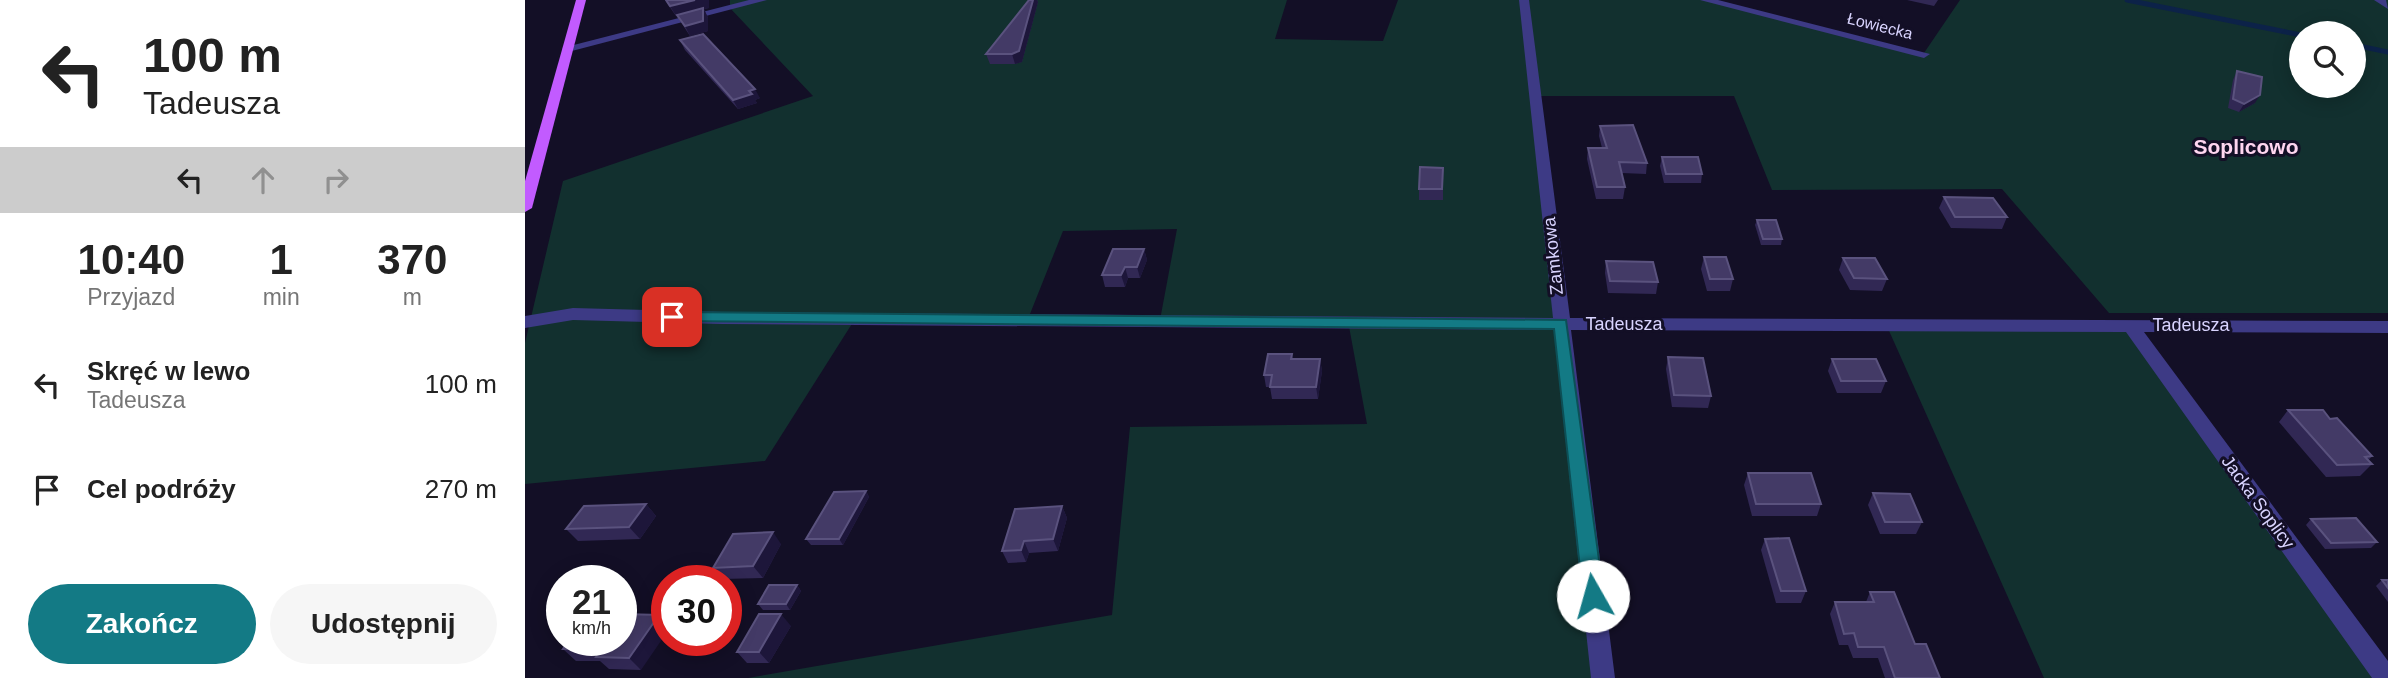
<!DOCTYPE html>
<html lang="pl">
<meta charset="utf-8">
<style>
:root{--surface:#fff;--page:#f6f6f6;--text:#222;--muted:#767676;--accent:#137a85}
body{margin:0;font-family:Arial,sans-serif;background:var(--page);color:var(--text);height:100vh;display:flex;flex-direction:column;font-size:26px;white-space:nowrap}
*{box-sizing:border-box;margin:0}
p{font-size:23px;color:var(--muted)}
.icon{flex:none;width:38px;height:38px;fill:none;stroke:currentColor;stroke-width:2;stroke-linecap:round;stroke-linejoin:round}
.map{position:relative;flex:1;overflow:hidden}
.details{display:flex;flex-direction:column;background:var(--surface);width:525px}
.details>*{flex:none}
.hud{background:#fff;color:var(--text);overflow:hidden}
.controls{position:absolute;left:1764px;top:21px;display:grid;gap:14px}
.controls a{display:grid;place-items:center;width:77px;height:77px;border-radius:50%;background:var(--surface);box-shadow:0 4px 18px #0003;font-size:35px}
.speed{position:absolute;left:21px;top:565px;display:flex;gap:14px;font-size:35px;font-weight:700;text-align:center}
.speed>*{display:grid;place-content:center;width:91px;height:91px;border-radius:50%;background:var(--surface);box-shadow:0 4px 18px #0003;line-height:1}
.speed small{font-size:18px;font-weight:400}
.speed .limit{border:10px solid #d22;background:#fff;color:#111}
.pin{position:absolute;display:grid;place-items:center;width:60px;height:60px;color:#fff;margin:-30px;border-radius:14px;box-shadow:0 4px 10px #0006}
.me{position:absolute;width:77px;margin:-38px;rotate:353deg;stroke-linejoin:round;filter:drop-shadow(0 0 5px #0008)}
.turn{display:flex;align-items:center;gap:24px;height:147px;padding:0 28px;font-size:32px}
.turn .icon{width:91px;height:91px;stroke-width:2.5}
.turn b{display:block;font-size:49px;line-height:60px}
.lanes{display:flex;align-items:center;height:66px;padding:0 28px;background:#0003;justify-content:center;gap:35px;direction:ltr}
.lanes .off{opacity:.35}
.eta{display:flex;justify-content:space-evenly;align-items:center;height:119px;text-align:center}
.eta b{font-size:42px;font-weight:700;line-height:49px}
.button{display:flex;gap:14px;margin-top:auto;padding:14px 28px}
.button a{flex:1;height:80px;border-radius:42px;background:var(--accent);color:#fff;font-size:28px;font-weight:700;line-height:80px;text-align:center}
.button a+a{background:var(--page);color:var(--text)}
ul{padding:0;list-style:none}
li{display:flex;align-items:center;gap:21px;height:105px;padding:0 28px}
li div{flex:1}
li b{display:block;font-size:26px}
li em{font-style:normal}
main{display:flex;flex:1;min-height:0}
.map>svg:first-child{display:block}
.green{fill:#12302f;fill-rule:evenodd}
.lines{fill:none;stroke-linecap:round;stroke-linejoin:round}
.stream{stroke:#0c2248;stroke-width:5}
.minor{fill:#3d3a85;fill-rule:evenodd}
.major{fill:#c25bff;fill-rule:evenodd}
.wall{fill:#312854}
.shaded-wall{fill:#1d163a}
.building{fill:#433a66;stroke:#5a527e;stroke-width:2}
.route{fill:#137a85;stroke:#0c4f56;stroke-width:2}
.labels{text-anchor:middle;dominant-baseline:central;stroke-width:6;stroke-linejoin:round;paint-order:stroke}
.far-street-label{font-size:16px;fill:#d9d4ff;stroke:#130f26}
.street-label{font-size:18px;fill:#d9d4ff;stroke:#130f26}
.far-district-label{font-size:21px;font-weight:bold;fill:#ffd6f0;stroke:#130f26}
</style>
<main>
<section class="details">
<div class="hud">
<div class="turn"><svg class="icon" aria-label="left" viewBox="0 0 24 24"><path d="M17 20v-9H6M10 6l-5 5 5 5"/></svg><div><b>100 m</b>Tadeusza</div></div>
<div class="lanes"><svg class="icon" aria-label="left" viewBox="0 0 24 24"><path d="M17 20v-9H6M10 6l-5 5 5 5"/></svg><svg class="icon off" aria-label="ahead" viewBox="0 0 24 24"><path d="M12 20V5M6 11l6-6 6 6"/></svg><svg class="icon off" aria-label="right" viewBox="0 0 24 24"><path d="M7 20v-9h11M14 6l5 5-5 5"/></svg></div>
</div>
<div class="eta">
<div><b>10:40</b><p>Przyjazd</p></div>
<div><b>1</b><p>min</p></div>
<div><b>370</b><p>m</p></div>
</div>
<ul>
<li><svg class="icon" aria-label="left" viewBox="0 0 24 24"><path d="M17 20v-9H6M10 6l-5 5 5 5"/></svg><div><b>Skręć w lewo</b><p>Tadeusza</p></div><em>100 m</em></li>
<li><svg class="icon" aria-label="arrive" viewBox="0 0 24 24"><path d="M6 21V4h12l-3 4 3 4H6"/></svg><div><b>Cel podróży</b></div><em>270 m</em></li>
</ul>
<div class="button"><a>Zakończ</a><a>Udostępnij</a></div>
</section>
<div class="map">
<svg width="1863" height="678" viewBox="0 0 1863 678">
<rect width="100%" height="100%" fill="#130f26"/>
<g class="green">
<path d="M205 0H762L750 39 858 41 873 0H1180L1399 53 1435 0H1863V313H1584L1477 189 1247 190 1209 96H1011L1078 678H223L587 615 605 427 842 424 823 321 635 320 652 229 538 231 503 319H330L240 461 0 484V343L38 181 288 96 205 8ZM1776 33H1829V86H1776Z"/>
<polygon points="1361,324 1605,325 1858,678 1519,678"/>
</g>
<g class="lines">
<g class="stream">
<polyline points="1602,0 1776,35"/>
<polyline points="1829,45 1863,52"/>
</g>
<g class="minor">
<polygon points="224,0 242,0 43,52 37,48"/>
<polygon points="994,0 1004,0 1045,318 1863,321 1863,333 1619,332 1863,661 1863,678 1847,678 1601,332 1046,330 1090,678 1066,678 1029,330 197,324 48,320 0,328 0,316 48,308 197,312 1028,318"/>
<polygon points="1175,0 1193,0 1405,54 1399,58"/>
<polygon points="1849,0 1861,0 1863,9"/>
</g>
<polygon class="major" points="51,0 61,0 7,208 0,212 0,181"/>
</g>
<g class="wall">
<polygon points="140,0 184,0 184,8 179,9 183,18 183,31 165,36 152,16 151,16"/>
<polygon points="504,0 512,0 513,2 497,62 490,64 465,64 461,54"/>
<polygon points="1382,0 1413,0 1409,6"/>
<polygon points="155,40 235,98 230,100 232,103 213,109 160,50"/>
<polygon points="1712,71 1730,103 1714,112 1703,108 1708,80"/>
<polygon points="1075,126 1122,163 1121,174 1097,173 1100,187 1098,199 1071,199 1062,159 1063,148 1077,148 1074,136"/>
<polygon points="1137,157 1177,174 1176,183 1139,183 1135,166"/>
<polygon points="918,168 918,200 894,200 894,189"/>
<polygon points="1419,197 1482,217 1477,229 1426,228 1414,208"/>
<polygon points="1232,220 1257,239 1256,245 1236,245 1230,225"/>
<polygon points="619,249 622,260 615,278 603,278 600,287 580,287 577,275"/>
<polygon points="1179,257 1208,279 1205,291 1182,291 1176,269"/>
<polygon points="1318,258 1362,279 1357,291 1325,290 1314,270"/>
<polygon points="1081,261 1133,282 1131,294 1083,293 1080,273"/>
<polygon points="767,354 768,359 795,359 797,371 793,399 747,399 745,387 741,387 739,375"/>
<polygon points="1143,357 1186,396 1183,408 1147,407 1141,369"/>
<polygon points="1307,359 1361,381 1356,393 1312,393 1303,371"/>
<polygon points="1763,410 1805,419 1847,456 1843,461 1847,464 1835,476 1801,477 1754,422"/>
<polygon points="1223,473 1296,504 1292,516 1227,516 1219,485"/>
<polygon points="341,491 344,497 318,545 286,545 281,539"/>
<polygon points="1348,493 1397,522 1391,534 1355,534 1343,505"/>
<polygon points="121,504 131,516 115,539 53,541 41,529"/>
<polygon points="537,506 542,518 533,551 504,553 501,562 483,563 477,551"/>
<polygon points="1786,519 1852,542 1846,548 1800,549 1781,525"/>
<polygon points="1240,539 1281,591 1276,603 1251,603 1236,550"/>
<polygon points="256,544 238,578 198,579 188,568"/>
<polygon points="1857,580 1863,580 1863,602 1851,586"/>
<polygon points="272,585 276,591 265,610 238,610 233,604"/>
<polygon points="1345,592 1390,644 1415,678 1360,678 1353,658 1328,658 1323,645 1314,645 1305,614 1310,602 1341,602"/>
<polygon points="266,626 244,663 222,663 212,652"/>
<polygon points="96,640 116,670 84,669 75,661 51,661 38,649"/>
</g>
<g class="shaded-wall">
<polygon points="170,0 184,0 184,8 179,9 183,18 183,31 165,36 160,26 178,9 151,16 145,6"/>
<polygon points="508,0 512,0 513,2 497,62 490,64 487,54"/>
<polygon points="230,89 235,98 230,100 232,103 213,109 208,100 224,91"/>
<polygon points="1735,95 1730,103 1714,112 1719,104"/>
<polygon points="619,249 622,260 615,278 612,267"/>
<polygon points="600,267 603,278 600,287 596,275"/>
<polygon points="795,359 797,371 793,399 791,387"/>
<polygon points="341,491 344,497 318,545 314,539"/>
<polygon points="121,504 131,516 115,539 104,527"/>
<polygon points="537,506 542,518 533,551 528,539"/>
<polygon points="248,532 256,544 238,578 228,566"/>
<polygon points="499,541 504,553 501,562 496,550"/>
<polygon points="272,585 276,591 265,610 261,604"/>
<polygon points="256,614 266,626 244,663 234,652"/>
<polygon points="134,615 142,623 142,632 116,670 104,658"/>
</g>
<g class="building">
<polygon points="141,0 170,0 145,6"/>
<polygon points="504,0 508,0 494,51 487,54 461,54"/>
<polygon points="178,8 178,21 160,26 152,15"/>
<polygon points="178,34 230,89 224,91 227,94 208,100 155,40"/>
<polygon points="1712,71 1737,77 1735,95 1719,104 1708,99"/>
<polygon points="1108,125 1122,163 1094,162 1100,187 1072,187 1063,148 1082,148 1075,126"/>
<polygon points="1137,157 1173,157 1177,174 1141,174"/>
<polygon points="895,167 918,168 917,189 894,189"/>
<polygon points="1419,197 1468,198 1482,217 1430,217"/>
<polygon points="1232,220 1251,220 1257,239 1238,239"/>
<polygon points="588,249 619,249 612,267 600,267 596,275 577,275"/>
<polygon points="1179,257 1201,257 1208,279 1185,279"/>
<polygon points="1318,258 1350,258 1362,279 1329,278"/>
<polygon points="1081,261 1128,262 1133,282 1085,281"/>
<polygon points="743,354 767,354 766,359 795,359 791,387 745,387 747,375 739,375"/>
<polygon points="1143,357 1178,358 1186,396 1149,395"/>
<polygon points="1307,359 1351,359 1361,381 1316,381"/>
<polygon points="1763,410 1798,410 1805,419 1812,418 1847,456 1840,457 1847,464 1812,465"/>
<polygon points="1223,473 1286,473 1296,504 1231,504"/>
<polygon points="341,491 314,539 281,539 309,492"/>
<polygon points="1348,493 1385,494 1397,522 1360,522"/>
<polygon points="121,504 104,527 41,529 59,506"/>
<polygon points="537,506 528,539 499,541 496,550 477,551 490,509"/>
<polygon points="1831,518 1852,542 1806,543 1786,519"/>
<polygon points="248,532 228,566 188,568 208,534"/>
<polygon points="1264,538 1281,591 1256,591 1240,539"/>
<polygon points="1857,580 1863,580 1863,588"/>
<polygon points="244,585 272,585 261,604 233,604"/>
<polygon points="1345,592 1369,592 1390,644 1401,644 1415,678 1370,678 1359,647 1333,647 1329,633 1319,634 1310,602 1349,602"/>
<polygon points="96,614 134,615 104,658 71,657 77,649 38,649 44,640 96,640"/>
<polygon points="234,614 256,614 234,652 212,652"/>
</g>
<polygon class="route" points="147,312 1041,320 1079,596 1076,602 1068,605 1061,602 1058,596 1029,329 142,321 139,317"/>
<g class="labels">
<g class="far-street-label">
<text transform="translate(1355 26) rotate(14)">Łowiecka</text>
</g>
<g class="street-label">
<text transform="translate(1028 256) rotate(-96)">Zamkowa</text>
<text x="1099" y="324">Tadeusza</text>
<text x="1666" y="325">Tadeusza</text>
<text transform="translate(1733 502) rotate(54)">Jacka Soplicy</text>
</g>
<g class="far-district-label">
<text x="1721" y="146">Soplicowo</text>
</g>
</g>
</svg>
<div class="controls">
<a><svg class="icon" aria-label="search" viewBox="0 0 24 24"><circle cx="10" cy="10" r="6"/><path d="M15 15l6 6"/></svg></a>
</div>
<div class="speed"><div>21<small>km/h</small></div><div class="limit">30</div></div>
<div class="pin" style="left:147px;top:317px;background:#d93025"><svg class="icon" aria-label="arrive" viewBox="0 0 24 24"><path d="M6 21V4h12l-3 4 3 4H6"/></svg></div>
<svg class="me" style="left:1068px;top:596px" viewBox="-20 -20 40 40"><circle r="19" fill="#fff"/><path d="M0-13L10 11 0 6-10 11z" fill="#137a85"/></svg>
</div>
</main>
